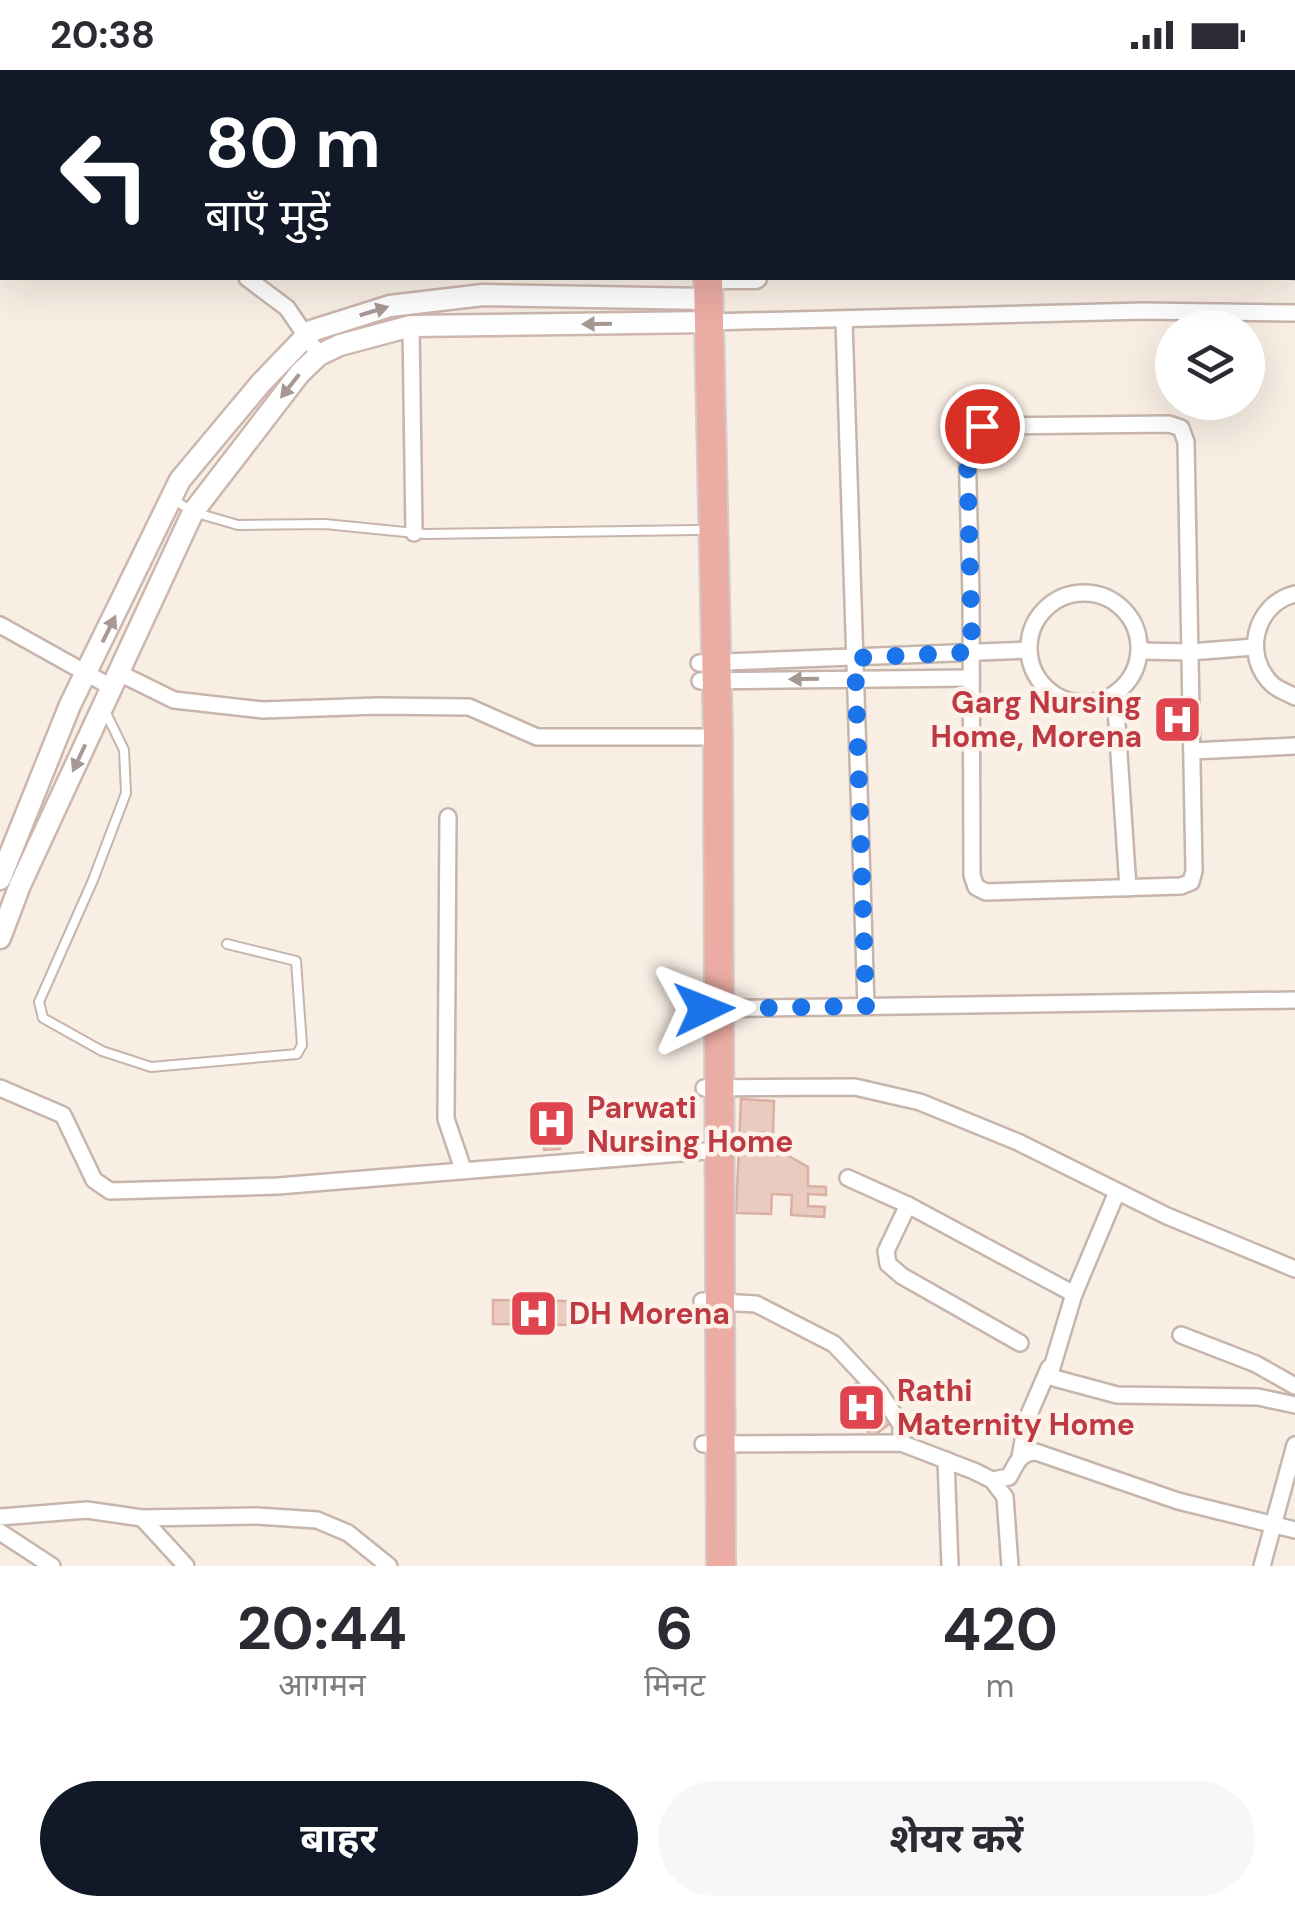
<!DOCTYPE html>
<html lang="hi">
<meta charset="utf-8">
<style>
:root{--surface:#fff;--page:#f7f7f7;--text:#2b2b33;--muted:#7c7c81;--accent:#111827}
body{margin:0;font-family:"DM Sans","Noto Sans Devanagari",sans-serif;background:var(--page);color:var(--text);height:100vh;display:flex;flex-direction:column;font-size:38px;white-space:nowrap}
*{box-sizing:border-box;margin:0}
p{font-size:32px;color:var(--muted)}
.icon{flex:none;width:55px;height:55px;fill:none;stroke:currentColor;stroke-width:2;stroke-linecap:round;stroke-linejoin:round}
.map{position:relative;height:1496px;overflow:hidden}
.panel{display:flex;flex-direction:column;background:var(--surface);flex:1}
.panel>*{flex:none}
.guide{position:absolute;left:0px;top:0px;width:1295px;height:210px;box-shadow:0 10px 40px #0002;background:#111827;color:#fff;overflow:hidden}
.controls{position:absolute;left:1155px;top:240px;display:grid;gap:20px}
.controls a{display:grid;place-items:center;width:110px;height:110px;border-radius:50%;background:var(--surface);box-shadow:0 10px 40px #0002;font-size:50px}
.pin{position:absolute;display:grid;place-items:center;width:85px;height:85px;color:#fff;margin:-42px;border:5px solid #fff;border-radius:50%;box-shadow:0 2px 10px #0007}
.me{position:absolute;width:110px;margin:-55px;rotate:88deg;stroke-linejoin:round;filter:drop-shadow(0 0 8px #0008)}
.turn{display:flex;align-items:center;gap:35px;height:210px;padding:0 40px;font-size:45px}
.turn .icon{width:130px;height:130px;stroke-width:2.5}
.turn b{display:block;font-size:70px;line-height:85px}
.eta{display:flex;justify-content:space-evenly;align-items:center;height:170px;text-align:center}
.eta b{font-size:60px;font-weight:700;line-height:70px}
.primary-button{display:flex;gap:20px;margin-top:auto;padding:20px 40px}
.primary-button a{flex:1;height:115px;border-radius:60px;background:var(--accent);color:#fff;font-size:40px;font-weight:700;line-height:115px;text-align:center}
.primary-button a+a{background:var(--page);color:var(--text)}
.status{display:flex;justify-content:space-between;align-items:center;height:70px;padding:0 50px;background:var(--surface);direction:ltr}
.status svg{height:28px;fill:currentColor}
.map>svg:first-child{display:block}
.building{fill:#eacbbf;stroke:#dab0a2;stroke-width:2.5}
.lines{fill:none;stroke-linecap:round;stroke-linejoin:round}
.lane-casing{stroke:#c7b5ac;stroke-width:12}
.street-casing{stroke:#c7b5ac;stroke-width:20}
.secondary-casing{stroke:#ccb6ad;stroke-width:25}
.highway-casing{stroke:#d3ccca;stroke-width:32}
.lane{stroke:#fff;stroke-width:8}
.street{stroke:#fff;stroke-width:15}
.secondary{stroke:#fff;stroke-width:20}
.highway{stroke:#eaaca3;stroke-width:28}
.oneway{fill:#a79894}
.route{stroke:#1a73e8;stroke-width:18;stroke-dasharray:0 32.4}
.labels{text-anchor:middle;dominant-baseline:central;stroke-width:9;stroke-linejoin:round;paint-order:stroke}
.health-label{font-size:30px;font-weight:bold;fill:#be3a42;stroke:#fcf2e9;text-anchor:start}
</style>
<div class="status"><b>20:38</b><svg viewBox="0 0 49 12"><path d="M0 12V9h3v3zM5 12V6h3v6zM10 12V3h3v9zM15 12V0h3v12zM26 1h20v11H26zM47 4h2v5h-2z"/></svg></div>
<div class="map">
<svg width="1295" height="1496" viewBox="0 0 1295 1496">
<rect width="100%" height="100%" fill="#f8eee4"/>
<g class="building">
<polygon points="741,1029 774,1031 773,1063 756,1062 756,1072 764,1072 808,1097 808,1116 826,1117 826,1125 808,1124 808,1136 825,1137 824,1147 791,1145 792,1125 772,1124 771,1144 736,1143"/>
<polygon points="559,1036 560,1079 544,1080 543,1037"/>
<polygon points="493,1230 570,1231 569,1255 493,1254"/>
<polygon points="861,1310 892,1352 872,1367 841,1325"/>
</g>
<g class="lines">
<defs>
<g id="lane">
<polyline points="173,429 193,442 238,455 325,454 425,464 697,460"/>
<polyline points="105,641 124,680 126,723 93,810 39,932 43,948 102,981 151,997 297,984 302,975 296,891 227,874"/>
</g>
<g id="street">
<polyline points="216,0 218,2"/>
<polyline points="495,0 496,2"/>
<polyline points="21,2 24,0"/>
<polyline points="163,2 166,0"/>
<polyline points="363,2 366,0"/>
<polyline points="523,2 529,0"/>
<polyline points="0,23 2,20"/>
<polyline points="1292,41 1295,41"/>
<polyline points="0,52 2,54"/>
<polyline points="247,208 287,238 319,285"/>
<polyline points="844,251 866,936"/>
<polyline points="709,252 1143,241 1295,243"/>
<polyline points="411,256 414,463"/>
<polygon points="1169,354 1181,358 1186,372 1194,801 1191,812 1181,816 986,822 976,817 972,805 971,525 967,377 972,363 982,356"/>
<circle cx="1084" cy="578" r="55"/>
<path d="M1295 524C1254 534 1242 587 1273 615 1279 620 1288 623 1295 627"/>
<polyline points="0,555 111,617"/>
<polyline points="1141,581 1190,582 1254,577"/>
<polyline points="699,593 1028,580"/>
<polyline points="117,602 174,630 263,640 377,636 469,637 537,667 718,667"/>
<polyline points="700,611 971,608"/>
<polyline points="1115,624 1128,818"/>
<polyline points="1192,681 1295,676"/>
<polyline points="448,747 446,1049 463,1099"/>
<polyline points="704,939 1295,930"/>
<polyline points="0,1018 63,1045 94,1110 110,1121 278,1116 718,1080"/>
<polyline points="704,1018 855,1017 920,1032 1018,1072 1167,1146 1295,1199"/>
<polyline points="848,1108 908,1135 1074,1224"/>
<polyline points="1117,1122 1074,1224 1050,1304 1054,1308 1117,1325 1258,1327 1295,1335"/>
<polyline points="908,1135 886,1181 888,1194 902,1206 1020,1273"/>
<polyline points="702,1231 756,1234 834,1274 880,1323 901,1355 901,1373"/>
<polyline points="1181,1265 1256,1294 1295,1316"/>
<polyline points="703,1374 901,1373 974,1401 992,1410 1005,1427 1010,1496"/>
<polyline points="1020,1387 1027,1349 1049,1298"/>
<polyline points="946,1390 950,1496"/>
<path d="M992 1410 1009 1407C1016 1394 1020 1382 1036 1382L1178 1431 1295 1460"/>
<polyline points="0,1447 87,1440 142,1448 257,1446 317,1450 348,1463 389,1496"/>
<polyline points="142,1448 186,1496"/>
<polyline points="0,1462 52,1496"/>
<polyline points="1262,1496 1295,1375"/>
</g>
<g id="secondary">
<polyline points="1292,198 1295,198"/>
<polyline points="708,208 756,208"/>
<polyline points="0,809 70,635 180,410 261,313 311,261 390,236 483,225 708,229"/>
<polyline points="0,868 20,815 193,442 300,303 319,285 340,275 411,256 709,252"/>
</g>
<g id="highway">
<polyline points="690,0 690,2"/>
<polyline points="708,208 718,667 721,1496"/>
</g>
</defs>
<use href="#lane" class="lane-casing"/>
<use href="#street" class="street-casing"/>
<use href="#secondary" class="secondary-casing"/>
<use href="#highway" class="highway-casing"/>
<use href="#lane" class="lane"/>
<use href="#street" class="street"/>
<use href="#secondary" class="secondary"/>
<use href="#highway" class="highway"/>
</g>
<defs><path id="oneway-solid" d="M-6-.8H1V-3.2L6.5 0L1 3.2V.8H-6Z" transform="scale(2.5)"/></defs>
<g class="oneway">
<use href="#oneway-solid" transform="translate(374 241) rotate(-17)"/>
<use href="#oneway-solid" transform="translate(597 254) rotate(179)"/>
<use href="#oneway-solid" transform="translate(290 316) rotate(128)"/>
<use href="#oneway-solid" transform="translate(109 559) rotate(-64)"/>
<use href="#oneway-solid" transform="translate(804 609) rotate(179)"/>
<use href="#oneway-solid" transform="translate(79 688) rotate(115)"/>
</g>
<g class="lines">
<polyline class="route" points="704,939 866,936 855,588 972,582 967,377 972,363 982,356"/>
</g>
<defs>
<symbol id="hospital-square" viewBox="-11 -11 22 22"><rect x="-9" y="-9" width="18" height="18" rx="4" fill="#e0444e" stroke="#fcf2e9"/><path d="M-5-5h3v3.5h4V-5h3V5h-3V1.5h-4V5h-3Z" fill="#fff"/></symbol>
</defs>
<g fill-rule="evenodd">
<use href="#hospital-square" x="1150" y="622" width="55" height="55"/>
<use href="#hospital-square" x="524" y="1026" width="55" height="55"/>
<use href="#hospital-square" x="506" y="1216" width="55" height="55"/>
<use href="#hospital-square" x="834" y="1310" width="55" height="55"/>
</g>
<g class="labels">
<g class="health-label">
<text x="1142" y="632" text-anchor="end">Garg Nursing<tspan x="1142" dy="34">Home, Morena</tspan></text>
<text x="587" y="1037">Parwati<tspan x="587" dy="34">Nursing Home</tspan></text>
<text x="569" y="1243">DH Morena</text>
<text x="897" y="1320">Rathi<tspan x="897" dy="34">Maternity Home</tspan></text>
</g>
</g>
</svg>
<div class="controls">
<a><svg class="icon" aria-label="layers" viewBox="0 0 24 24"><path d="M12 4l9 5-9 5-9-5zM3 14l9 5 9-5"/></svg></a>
</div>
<div class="pin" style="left:982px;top:356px;background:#d93025"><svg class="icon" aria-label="arrive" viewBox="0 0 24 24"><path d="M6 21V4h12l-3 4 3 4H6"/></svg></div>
<svg class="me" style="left:704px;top:939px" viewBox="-20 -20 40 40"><path d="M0-17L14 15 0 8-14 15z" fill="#1a73e8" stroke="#fff" stroke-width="4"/></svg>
<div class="guide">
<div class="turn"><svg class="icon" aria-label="left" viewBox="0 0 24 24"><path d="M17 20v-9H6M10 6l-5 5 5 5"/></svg><div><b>80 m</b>बाएँ मुड़ें</div></div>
</div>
</div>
<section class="panel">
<div class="eta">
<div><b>20:44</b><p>आगमन</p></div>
<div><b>6</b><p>मिनट</p></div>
<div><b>420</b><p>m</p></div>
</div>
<div class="primary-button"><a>बाहर</a><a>शेयर करें</a></div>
</section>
